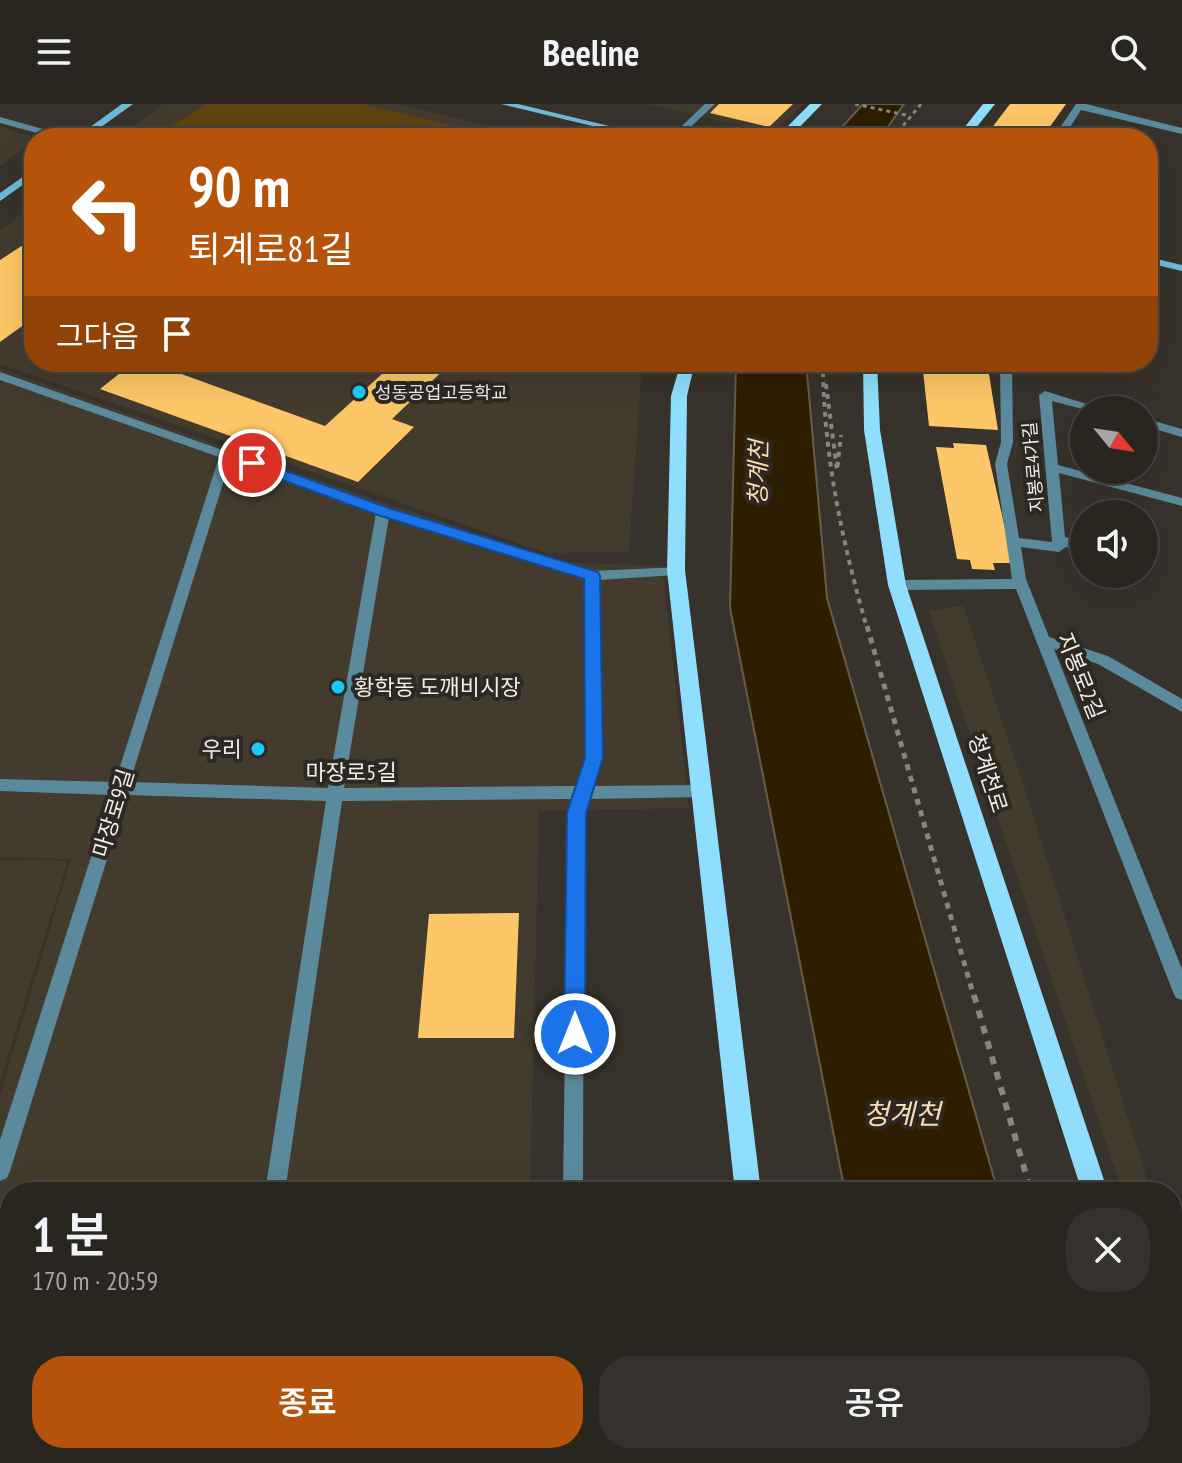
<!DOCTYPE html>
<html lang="ko">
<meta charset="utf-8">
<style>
:root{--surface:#292620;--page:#35322d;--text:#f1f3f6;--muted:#a5a5a5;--line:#45433e;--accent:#b45309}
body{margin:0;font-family:"PT Sans Narrow","Noto Sans KR",sans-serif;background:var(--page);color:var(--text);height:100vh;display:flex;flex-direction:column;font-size:30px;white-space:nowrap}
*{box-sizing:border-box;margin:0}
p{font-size:26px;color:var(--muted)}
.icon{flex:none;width:44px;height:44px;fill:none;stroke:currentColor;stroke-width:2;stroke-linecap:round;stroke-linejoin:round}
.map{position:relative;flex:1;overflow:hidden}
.sheet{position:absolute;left:0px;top:1078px;width:1182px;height:282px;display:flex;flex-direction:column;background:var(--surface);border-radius:32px 32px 0 0;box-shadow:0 8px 32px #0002,0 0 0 2px var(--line)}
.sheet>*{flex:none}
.top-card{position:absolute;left:24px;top:24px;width:1134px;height:244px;border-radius:32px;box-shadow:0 8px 32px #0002,0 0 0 2px var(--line);background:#b45309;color:#fff;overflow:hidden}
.needle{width:52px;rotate:120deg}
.tools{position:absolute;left:1070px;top:292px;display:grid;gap:16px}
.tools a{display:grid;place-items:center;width:88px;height:88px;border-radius:50%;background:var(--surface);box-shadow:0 8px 32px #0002,0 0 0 2px var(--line);font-size:40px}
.pin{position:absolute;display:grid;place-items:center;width:68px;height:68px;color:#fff;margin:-34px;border:4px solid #fff;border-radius:50%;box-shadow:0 2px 8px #0007}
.me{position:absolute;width:88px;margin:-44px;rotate:0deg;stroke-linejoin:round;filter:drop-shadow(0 0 6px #0008)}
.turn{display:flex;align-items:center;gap:28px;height:168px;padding:0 32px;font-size:36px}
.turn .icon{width:104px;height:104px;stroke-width:2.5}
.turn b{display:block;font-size:56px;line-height:68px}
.then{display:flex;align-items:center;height:76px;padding:0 32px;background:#0003;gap:16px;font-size:30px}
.round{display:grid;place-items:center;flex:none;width:84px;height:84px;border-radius:32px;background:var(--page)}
.overview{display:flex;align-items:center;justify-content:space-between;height:136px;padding:0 32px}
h1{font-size:48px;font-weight:600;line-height:60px}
.cta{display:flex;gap:16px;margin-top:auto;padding:16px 32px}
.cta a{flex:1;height:92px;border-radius:32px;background:var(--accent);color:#fff;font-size:32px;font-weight:600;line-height:92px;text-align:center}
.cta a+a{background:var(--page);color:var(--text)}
header{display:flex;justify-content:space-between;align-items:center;height:104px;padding:0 32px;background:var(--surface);font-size:36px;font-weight:600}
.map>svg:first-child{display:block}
.built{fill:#433b2e}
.green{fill:#5e4412}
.water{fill:#2e1e00;stroke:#685c46;stroke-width:2}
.building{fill:#fdc666}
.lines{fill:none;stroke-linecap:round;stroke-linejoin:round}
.path-far3{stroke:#88847e;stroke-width:3;stroke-dasharray:4 4;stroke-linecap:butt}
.path-far2{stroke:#88847e;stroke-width:4;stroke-dasharray:5 5;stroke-linecap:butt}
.path-far1{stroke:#88847e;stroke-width:5;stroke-dasharray:6 6;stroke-linecap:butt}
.path{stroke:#88847e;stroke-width:6;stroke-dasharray:8 8;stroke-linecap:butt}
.minor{fill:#5b8a9d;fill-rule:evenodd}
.tertiary{fill:#5b8a9d;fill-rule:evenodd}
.secondary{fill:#6dbbd9;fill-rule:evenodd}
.primary{fill:#8fdefd;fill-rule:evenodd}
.route{fill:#1a73e8;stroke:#114b97;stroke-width:2}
.poi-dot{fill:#18cafc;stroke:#2d2821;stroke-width:3}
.labels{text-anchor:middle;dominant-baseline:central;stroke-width:8;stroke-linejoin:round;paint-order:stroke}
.far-poi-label{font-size:18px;fill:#f1eee9;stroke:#2d2821;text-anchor:start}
.far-street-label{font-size:18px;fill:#f1eee9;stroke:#2d2821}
.street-label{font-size:22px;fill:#f1eee9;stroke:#2d2821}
.poi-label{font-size:22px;fill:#f1eee9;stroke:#2d2821;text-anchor:start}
.water-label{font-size:24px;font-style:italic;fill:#f8ddb2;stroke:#2d2821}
.near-water-label{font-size:28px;font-style:italic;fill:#f8ddb2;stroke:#2d2821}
</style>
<header><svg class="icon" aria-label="menu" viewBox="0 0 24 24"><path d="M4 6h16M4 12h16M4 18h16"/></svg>Beeline<svg class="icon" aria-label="search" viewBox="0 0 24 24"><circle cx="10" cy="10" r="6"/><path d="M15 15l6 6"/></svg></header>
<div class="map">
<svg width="1182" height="1359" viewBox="0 0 1182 1359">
<rect width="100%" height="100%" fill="#37322b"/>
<g class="built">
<polygon points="163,0 399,0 539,34 120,34"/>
<polygon points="647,0 803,0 773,29"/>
<polygon points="0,23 38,34 0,62"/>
<polygon points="34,100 34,258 642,258 629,448 546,449 0,260 0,127"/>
<polygon points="0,264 291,367 562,458 662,462 689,704 539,707 530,1088 10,1088 10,1141 0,1139 0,991 71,755 0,753"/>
<polygon points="963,502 1023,679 1151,1088 1122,1088 929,506"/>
<polygon points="0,756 68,757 0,977"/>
<polygon points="0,1149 10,1152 10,1350 520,1350 520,1359 0,1359"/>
<polygon points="1172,1156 1182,1188 1182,1269 1172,1239"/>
</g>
<polygon class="green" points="206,0 363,0 459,23 446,34 153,34"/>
<g class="water">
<polygon points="863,0 904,0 880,34 832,34"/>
<polygon points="736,258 806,258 827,494 998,1088 845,1088 730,504"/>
<polygon points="897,1350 1070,1350 1072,1359 898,1359"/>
</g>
<g class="building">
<polygon points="719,0 793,0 769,23 710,9"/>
<polygon points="1010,0 1066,0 1042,34 984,34"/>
<polygon points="34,134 34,224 25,220 0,238 0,156"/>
<polygon points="134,258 189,258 176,268 325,322 395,258 452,258 392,315 414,323 358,378 100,285"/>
<polygon points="922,258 987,258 998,326 929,322"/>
<polygon points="953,339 986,341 1013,459 993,459 995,466 972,465 970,456 957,455 936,343 954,344"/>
<polygon points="519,809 514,934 418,934 429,810"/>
</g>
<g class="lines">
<g class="path-far3">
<polyline points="855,0 910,12"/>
<polyline points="744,31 758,32"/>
<polyline points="893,34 921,0"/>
</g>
<g class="path-far2">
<path d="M823 258C823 348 842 438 867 524"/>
<polyline points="826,280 837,366 841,331"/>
</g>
<polyline class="path-far1" points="867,522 974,893"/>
<g class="path">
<polyline points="974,891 1031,1088"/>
<polyline points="1103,1350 1105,1359"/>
</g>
<g class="minor">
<polygon points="705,0 715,0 679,34 669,34"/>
<polygon points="1076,0 1086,0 1182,24 1182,30 1081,6 1063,34 1053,34"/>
<polygon points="0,13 68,32 70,34 55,34 0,19"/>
<polygon points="1000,258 1012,258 1013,338 1007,360 1019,434 1052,438 1039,291 1045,287 1106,306 1086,306 1052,297 1058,361 1182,394 1182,402 1059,369 1065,433 1084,439 1084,449 1066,443 1059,448 1021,443 1026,475 1049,533 1108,552 1182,595 1182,608 1098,560 1054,545 1182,865 1182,896 1176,894 1173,888 1016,485 897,486 890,481 897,476 1012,475 995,360 1001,338"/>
<path d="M0 268 388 404 592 467 681 463 683 466 676 471 599 476 602 654 593 682 702 681 708 682 710 687 708 692 702 693 589 695 584 709 583 1088H563L568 709 573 695 342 697 285 1088H265L326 697 127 691 10 1067 7 1074 0 1077V1036L111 691 0 687V675L115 678 219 353 0 276ZM230 357 376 409 328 684 130 678ZM389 413 585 475 586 654 577 682 344 684Z"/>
<polygon points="1144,314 1182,325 1182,333 1144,322"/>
<polygon points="225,1350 247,1350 245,1359 223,1359"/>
<rect x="560" y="1350" width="22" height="9"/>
</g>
<polygon class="tertiary" points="10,1339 10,1350 31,1350 35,1359 4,1358 1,1350 4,1342"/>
<g class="secondary">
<polygon points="122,0 133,0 86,34 75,34"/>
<polygon points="501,0 518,0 659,34 642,34"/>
<polygon points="34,65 34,73 0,97 0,89"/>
<polygon points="1148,153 1182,161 1182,167 1148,159"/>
</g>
<g class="primary">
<polygon points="810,0 822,0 789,34 776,34"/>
<polygon points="983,0 995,0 968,34 956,34"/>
<polygon points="681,258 695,258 687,292 685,466 761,1088 735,1088 667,466 671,292"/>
<polygon points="863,258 877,258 880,326 906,481 1108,1088 1082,1088 888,481 864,326"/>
<polygon points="1172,1310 1182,1314 1182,1359 1170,1359 1167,1350 1172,1350"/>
<polygon points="765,1350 793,1350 794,1359 766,1359"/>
</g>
</g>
<polygon class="route" points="252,355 389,404 598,468 600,472 603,654 586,709 585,930 582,937 575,940 567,937 564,930 567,709 585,654 584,475 378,411 247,363 245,359"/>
<g class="poi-dot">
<circle cx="359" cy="288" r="8"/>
<circle cx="338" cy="583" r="8"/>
<circle cx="258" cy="645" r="8"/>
</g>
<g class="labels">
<g class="far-poi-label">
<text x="375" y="288">성동공업고등학교</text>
</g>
<g class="far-street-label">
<text transform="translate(1033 363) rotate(-95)">지봉로4가길</text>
</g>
<g class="street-label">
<text transform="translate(1081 572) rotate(68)">지봉로2길</text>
<text x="351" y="668">마장로5길</text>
<text transform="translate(988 669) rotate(72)">청계천로</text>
<text transform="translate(113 709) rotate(-73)">마장로9길</text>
</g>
<g class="poi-label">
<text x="354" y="583">황학동 도깨비시장</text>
<text x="242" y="645" text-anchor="end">우리</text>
</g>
<g class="water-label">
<text transform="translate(758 369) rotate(-89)">청계천</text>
</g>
<g class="near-water-label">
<text x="902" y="1009">청계천</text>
</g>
</g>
</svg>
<div class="tools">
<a><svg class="needle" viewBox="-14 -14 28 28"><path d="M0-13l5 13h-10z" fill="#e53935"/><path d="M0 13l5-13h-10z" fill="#a5a5a5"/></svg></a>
<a><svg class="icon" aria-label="sound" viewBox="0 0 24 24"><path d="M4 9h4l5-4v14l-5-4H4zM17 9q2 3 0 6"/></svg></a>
</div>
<div class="pin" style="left:252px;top:359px;background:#d93025"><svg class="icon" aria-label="arrive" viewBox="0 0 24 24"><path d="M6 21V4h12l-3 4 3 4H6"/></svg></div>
<svg class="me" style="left:575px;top:930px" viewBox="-20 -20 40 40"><circle r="17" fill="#1a73e8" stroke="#fff" stroke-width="3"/><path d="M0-11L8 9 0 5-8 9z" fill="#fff"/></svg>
<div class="top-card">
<div class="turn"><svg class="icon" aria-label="left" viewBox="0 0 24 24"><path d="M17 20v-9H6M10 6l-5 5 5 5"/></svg><div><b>90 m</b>퇴계로81길</div></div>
<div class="then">그다음<svg class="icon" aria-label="arrive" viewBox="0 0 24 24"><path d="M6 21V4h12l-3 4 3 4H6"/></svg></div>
</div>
<section class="sheet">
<div class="overview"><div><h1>1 분</h1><p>170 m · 20:59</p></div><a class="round"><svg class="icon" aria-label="close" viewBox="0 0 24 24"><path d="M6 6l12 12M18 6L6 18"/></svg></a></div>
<div class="cta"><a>종료</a><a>공유</a></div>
</section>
</div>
